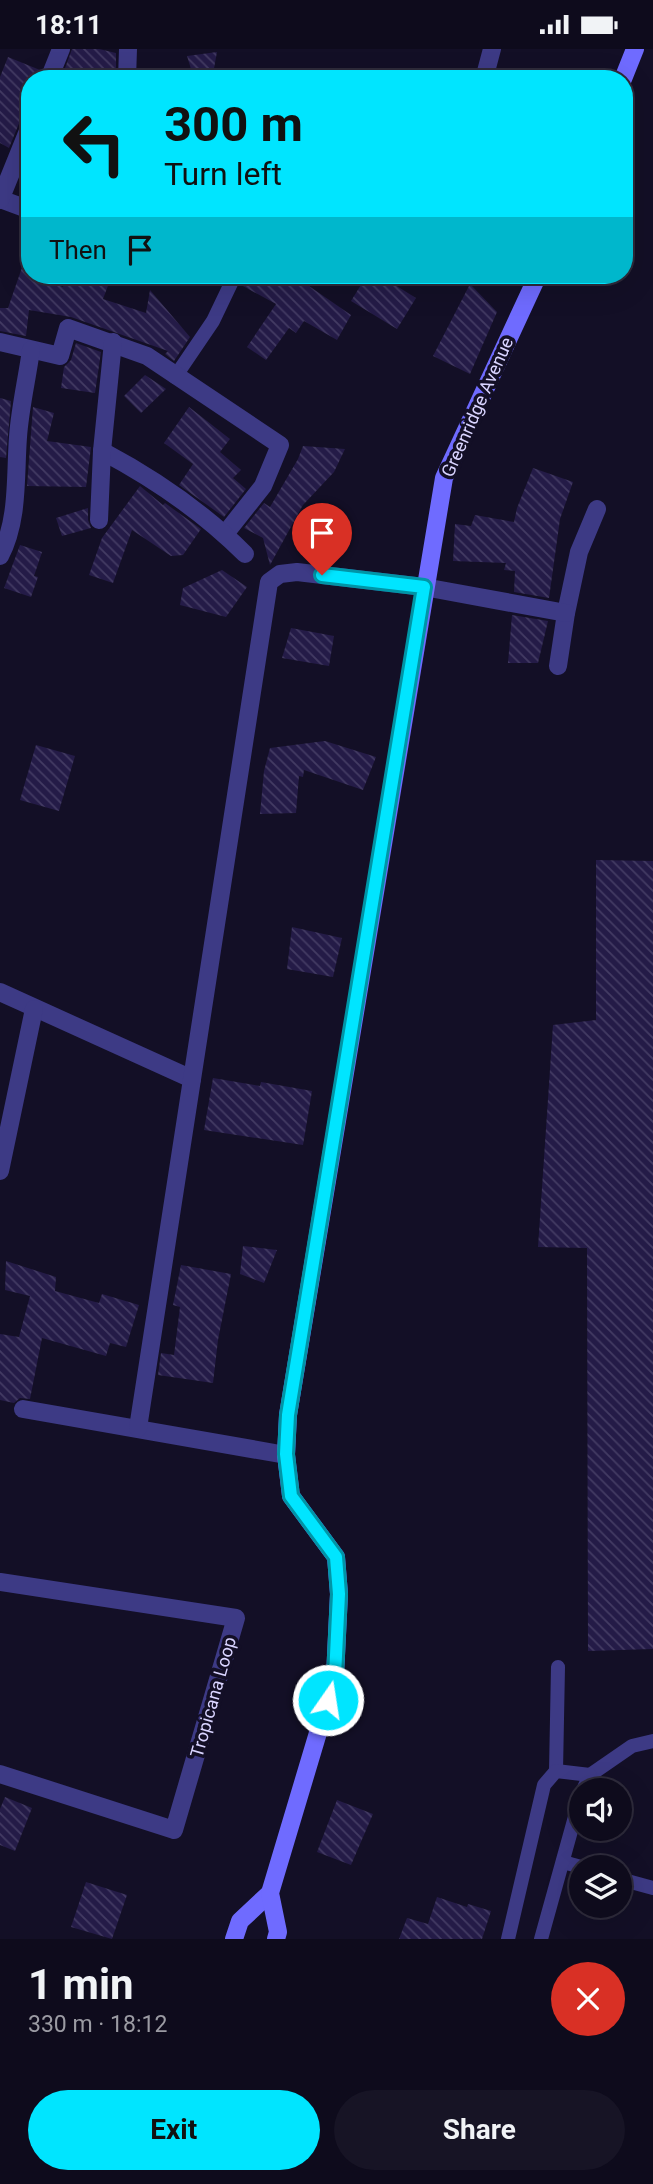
<!DOCTYPE html>
<meta charset="utf-8">
<style>
:root{--surface:#0e0b1c;--page:#171425;--text:#f1f3f6;--muted:#9b9ba3;--line:#2e2b3b;--accent:#00e5ff}
body{margin:0;font-family:Roboto,sans-serif;background:var(--page);color:var(--text);height:100vh;display:flex;flex-direction:column;font-size:26px;white-space:nowrap}
*{box-sizing:border-box;margin:0}
p{font-size:23px;color:var(--muted)}
.icon{flex:none;width:38px;height:38px;fill:none;stroke:currentColor;stroke-width:2;stroke-linecap:round;stroke-linejoin:round}
.map{position:relative;height:1890px;overflow:hidden}
.drawer{display:flex;flex-direction:column;background:var(--surface);flex:1}
.drawer>*{flex:none}
.hud{position:absolute;left:21px;top:21px;width:612px;height:214px;border-radius:28px;box-shadow:0 7px 28px #0002,0 0 0 2px var(--line);background:#00e5ff;color:#111;overflow:hidden}
.tools{position:absolute;left:569px;top:1729px;display:grid;gap:14px}
.tools a{display:grid;place-items:center;width:63px;height:63px;border-radius:50%;background:var(--surface);box-shadow:0 7px 28px #0002,0 0 0 2px var(--line);font-size:35px}
.pin{position:absolute;display:grid;place-items:center;width:60px;height:60px;color:#fff;margin:-72px -30px;border-radius:50% 50% 50% 0;rotate:-45deg;box-shadow:0 0 7px #0007}
.pin .icon{rotate:45deg}
.me{position:absolute;width:77px;margin:-38px;rotate:13deg;stroke-linejoin:round;filter:drop-shadow(0 0 5px #0008)}
.turn{display:flex;align-items:center;gap:24px;height:147px;padding:0 28px;font-size:32px}
.turn .icon{width:91px;height:91px;stroke-width:2.5}
.turn b{display:block;font-size:49px;line-height:60px}
.then{display:flex;align-items:center;height:66px;padding:0 28px;background:#0003;gap:14px;font-size:26px}
.round{display:grid;place-items:center;flex:none;width:74px;height:74px;border-radius:37px;background:var(--page)}
.overview{display:flex;align-items:center;justify-content:space-between;height:119px;padding:0 28px}
h1{font-size:42px;font-weight:700;line-height:52px}
.primary-button{display:flex;gap:14px;margin-top:auto;padding:14px 28px}
.primary-button a{flex:1;height:80px;border-radius:42px;background:var(--accent);color:#111;font-size:28px;font-weight:700;line-height:80px;text-align:center}
.primary-button a+a{background:var(--page);color:var(--text)}
.status{display:flex;justify-content:space-between;align-items:center;height:49px;padding:0 35px;background:var(--surface);direction:ltr}
.status svg{height:19px;fill:currentColor}
.map>svg:first-child{display:block}
.building{fill:url(#building-back-hatch)}
.lines{fill:none;stroke-linecap:round;stroke-linejoin:round}
.lane{stroke:#3d3a85;stroke-width:14}
.street{stroke:#3d3a85;stroke-width:18}
.secondary{stroke:#6f6bff;stroke-width:18}
.route-casing{stroke:#0095a6;stroke-width:18}
.route{stroke:#00e5ff;stroke-width:12}
.labels{text-anchor:middle;dominant-baseline:central;stroke-width:7;stroke-linejoin:round;paint-order:stroke}
.street-label{font-size:18px;fill:#d9d4ff;stroke:#130f26}
</style>
<div class="status"><b>18:11</b><svg viewBox="0 0 49 12"><path d="M0 12V9h3v3zM5 12V6h3v6zM10 12V3h3v9zM15 12V0h3v12zM26 1h20v11H26zM47 4h2v5h-2z"/></svg></div>
<div class="map">
<svg width="653" height="1890" viewBox="0 0 653 1890">
<defs>
<pattern id="building-back-hatch" width="6" height="6" patternUnits="userSpaceOnUse" patternTransform="scale(1.75)"><rect width="6" height="6" fill="#241b47"/><path d="M-1 5l2 2M0 0l6 6M5-1l2 2" fill="none" stroke="#433b63"/></pattern>
</defs>
<rect width="100%" height="100%" fill="#130f26"/>
<g class="building">
<polygon points="72,0 99,0 116,4 116,27 91,20 86,30 61,30"/>
<polygon points="217,3 212,30 194,30 187,7"/>
<polygon points="8,8 40,21 38,30 30,30 30,66 20,72 9,99 0,94 0,28"/>
<polygon points="27,204 30,205 30,226 63,238 67,226 112,226 103,250 146,264 150,241 190,288 174,312 165,305 168,302 71,268 29,261 26,287 0,282 0,259 8,259"/>
<polygon points="245,226 293,226 351,266 337,291 304,272 296,284 289,279 266,311 247,298 276,255 241,236"/>
<polygon points="367,226 379,226 416,249 397,280 351,252"/>
<polygon points="470,235 497,263 470,325 433,307"/>
<polygon points="76,294 101,303 95,344 61,339 64,318 71,311"/>
<polygon points="145,326 166,340 141,364 124,347"/>
<polygon points="0,349 11,352 6,409 0,408"/>
<polygon points="33,358 54,364 47,392 91,398 86,438 27,437"/>
<polygon points="189,358 230,390 220,403 241,421 233,429 246,440 224,468 179,436 193,415 164,394"/>
<polygon points="303,397 345,400 334,423 303,456 270,516 263,489 244,479 264,454 270,458 298,410"/>
<polygon points="533,419 573,433 560,470 549,549 514,543 515,522 504,521 506,514 453,512 455,475 471,477 475,466 514,473 517,459"/>
<polygon points="140,437 163,456 165,454 201,480 183,506 171,507 132,481 113,534 89,526 102,489"/>
<polygon points="88,459 88,471 91,479 62,487 56,469"/>
<polygon points="20,496 42,503 34,527 38,528 31,548 4,539"/>
<polygon points="222,521 247,538 226,568 180,556 183,539"/>
<polygon points="512,566 548,572 538,614 508,614"/>
<polygon points="291,579 334,587 329,617 282,609"/>
<polygon points="325,692 376,708 363,741 304,721 303,728 299,727 296,764 260,765 264,722 270,699"/>
<polygon points="36,696 75,707 59,762 20,751"/>
<polygon points="596,811 653,812 653,1600 588,1602 587,1199 538,1198 553,976 596,971"/>
<polygon points="292,878 342,889 333,928 287,920"/>
<polygon points="213,1029 260,1037 261,1033 312,1042 303,1096 204,1081"/>
<polygon points="243,1197 277,1201 264,1234 240,1225"/>
<polygon points="6,1212 56,1228 55,1242 99,1254 102,1245 139,1256 126,1298 110,1294 106,1307 42,1289 30,1350 20,1349 14,1354 0,1351 0,1285 19,1288 30,1247 5,1241"/>
<polygon points="181,1216 231,1225 218,1291 213,1334 158,1326 161,1304 174,1306 180,1258 173,1256"/>
<polygon points="5,1748 32,1759 15,1802 0,1796 0,1760"/>
<polygon points="337,1751 373,1765 351,1816 317,1803"/>
<polygon points="86,1833 127,1846 112,1890 71,1878"/>
<polygon points="437,1848 467,1858 468,1855 491,1862 482,1890 399,1890 407,1869 428,1875"/>
</g>
<g class="lines">
<g class="lane">
<polyline points="175,328 213,272 235,226"/>
<polyline points="556,1722 558,1618"/>
<polyline points="583,1741 590,1726 632,1697 653,1692"/>
<polyline points="563,1813 581,1818"/>
<polyline points="620,1830 653,1839"/>
<polyline points="508,1890 544,1736 556,1722 590,1726"/>
<polyline points="541,1890 581,1746"/>
</g>
<g class="street">
<polyline points="49,30 61,0"/>
<polyline points="127,30 128,0"/>
<polyline points="484,30 492,0"/>
<polyline points="0,150 30,161"/>
<polyline points="0,151 30,77"/>
<polyline points="0,293 60,307 68,279 147,307 280,396 263,437 225,485"/>
<path d="M102 402C153 429 204 464 245 505"/>
<polyline points="99,471 102,402 113,293"/>
<path d="M0 507C19 471 15 427 18 388 20 359 27 330 31 301"/>
<polyline points="558,617 566,564 579,503 597,460"/>
<polyline points="0,943 192,1030"/>
<polyline points="0,1122 34,960"/>
<polyline points="23,1360 286,1406"/>
<polyline points="138,1379 269,533 280,525 297,523 424,538 566,564"/>
<polyline points="0,1533 236,1569 174,1781 0,1725"/>
</g>
<g class="secondary">
<polyline points="623,30 635,0"/>
<polyline points="234,1890 240,1872 270,1844"/>
<polyline points="276,1890 278,1883 270,1844 335,1627 339,1545 336,1508 291,1447 286,1406 288,1366 444,429 538,226"/>
</g>
</g>
<g class="lines">
<defs>
<polyline id="route" points="322,526 424,538 288,1366 286,1405 291,1447 336,1508 339,1545 335,1627 328,1651"/>
</defs>
<use href="#route" class="route-casing"/>
<use href="#route" class="route"/>
</g>
<g class="labels">
<g class="street-label">
<text transform="translate(477 358) rotate(-66)">Greenridge Avenue</text>
<text transform="translate(213 1648) rotate(-74)">Tropicana Loop</text>
</g>
</g>
</svg>
<div class="tools">
<a><svg class="icon" aria-label="sound" viewBox="0 0 24 24"><path d="M4 9h4l5-4v14l-5-4H4zM17 9q2 3 0 6"/></svg></a>
<a><svg class="icon" aria-label="layers" viewBox="0 0 24 24"><path d="M12 4l9 5-9 5-9-5zM3 14l9 5 9-5"/></svg></a>
</div>
<div class="pin" style="left:322px;top:526px;background:#d93025"><svg class="icon" aria-label="arrive" viewBox="0 0 24 24"><path d="M6 21V4h12l-3 4 3 4H6"/></svg></div>
<svg class="me" style="left:328px;top:1651px" viewBox="-20 -20 40 40"><circle r="17" fill="#00e5ff" stroke="#fff" stroke-width="3"/><path d="M0-11L8 9 0 5-8 9z" fill="#fff"/></svg>
<div class="hud">
<div class="turn"><svg class="icon" aria-label="left" viewBox="0 0 24 24"><path d="M17 20v-9H6M10 6l-5 5 5 5"/></svg><div><b>300 m</b>Turn left</div></div>
<div class="then">Then<svg class="icon" aria-label="arrive" viewBox="0 0 24 24"><path d="M6 21V4h12l-3 4 3 4H6"/></svg></div>
</div>
</div>
<section class="drawer">
<div class="overview"><div><h1>1 min</h1><p>330 m · 18:12</p></div><a class="round" style="background:#d93025;color:#fff"><svg class="icon" aria-label="close" viewBox="0 0 24 24"><path d="M6 6l12 12M18 6L6 18"/></svg></a></div>
<div class="primary-button"><a>Exit</a><a>Share</a></div>
</section>
